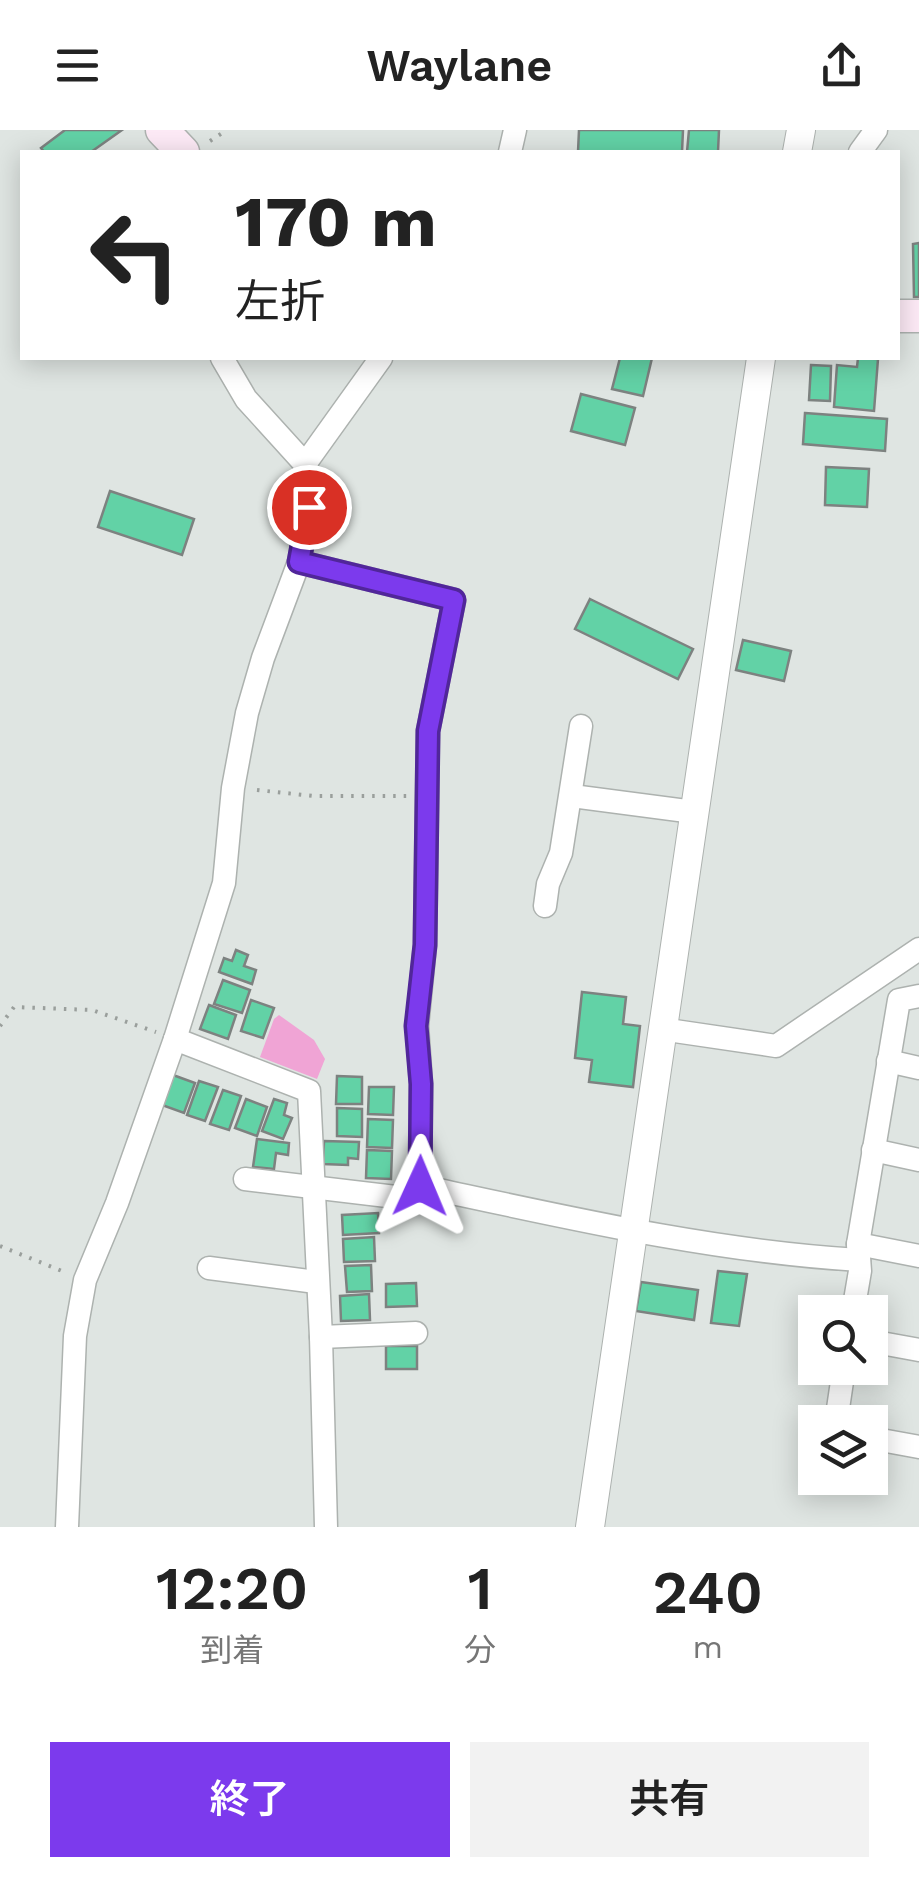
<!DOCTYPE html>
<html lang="ja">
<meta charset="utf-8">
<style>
:root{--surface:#fff;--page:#f2f2f2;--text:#222;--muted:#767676;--accent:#7c3aed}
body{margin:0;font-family:"Work Sans","Noto Sans JP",sans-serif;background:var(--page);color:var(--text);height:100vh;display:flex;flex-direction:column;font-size:38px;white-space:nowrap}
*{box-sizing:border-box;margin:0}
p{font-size:32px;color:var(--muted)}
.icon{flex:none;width:55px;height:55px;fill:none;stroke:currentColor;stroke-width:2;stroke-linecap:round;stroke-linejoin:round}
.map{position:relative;height:1397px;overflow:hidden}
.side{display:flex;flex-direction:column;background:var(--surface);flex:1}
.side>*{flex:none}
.top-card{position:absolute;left:20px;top:20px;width:880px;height:210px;border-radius:0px;box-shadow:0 5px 25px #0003;background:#fff;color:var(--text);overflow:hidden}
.tools{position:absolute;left:798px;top:1165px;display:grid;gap:20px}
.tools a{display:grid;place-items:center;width:90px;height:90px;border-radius:0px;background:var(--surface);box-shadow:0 5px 25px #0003;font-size:50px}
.pin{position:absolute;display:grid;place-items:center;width:85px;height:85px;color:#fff;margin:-42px;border:5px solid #fff;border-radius:50%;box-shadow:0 2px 10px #0007}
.me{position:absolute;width:110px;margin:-55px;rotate:1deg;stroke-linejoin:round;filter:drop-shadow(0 0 8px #0008)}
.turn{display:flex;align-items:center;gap:35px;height:210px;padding:0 50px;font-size:45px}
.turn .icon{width:130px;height:130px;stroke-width:2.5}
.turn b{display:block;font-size:70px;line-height:85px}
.eta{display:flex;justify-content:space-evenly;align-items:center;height:170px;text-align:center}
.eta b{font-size:60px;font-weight:600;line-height:70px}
.primary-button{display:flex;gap:20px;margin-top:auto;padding:20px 50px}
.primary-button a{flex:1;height:115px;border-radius:0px;background:var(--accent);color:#fff;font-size:40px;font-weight:600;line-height:115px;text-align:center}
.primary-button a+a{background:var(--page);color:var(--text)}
header{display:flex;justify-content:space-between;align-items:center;height:130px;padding:0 50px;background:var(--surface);font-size:45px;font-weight:600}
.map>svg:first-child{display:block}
.green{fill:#f0a4d5}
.building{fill:#62d2a6;stroke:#7d8280;stroke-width:2.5}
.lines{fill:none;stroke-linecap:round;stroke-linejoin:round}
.minor-casing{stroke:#adb2af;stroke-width:25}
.tertiary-casing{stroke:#adb2af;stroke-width:30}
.secondary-casing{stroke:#adb2af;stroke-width:35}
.path{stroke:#9a9f9c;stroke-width:4;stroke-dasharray:2.5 8;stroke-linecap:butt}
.minor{stroke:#fff;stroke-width:22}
.tertiary{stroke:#fff;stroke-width:28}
.secondary{stroke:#fdeaf6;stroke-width:32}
.route-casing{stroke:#51269a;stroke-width:25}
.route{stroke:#7c3aed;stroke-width:18}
</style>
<header><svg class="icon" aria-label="menu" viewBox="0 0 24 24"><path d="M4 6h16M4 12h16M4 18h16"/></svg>Waylane<svg class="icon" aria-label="share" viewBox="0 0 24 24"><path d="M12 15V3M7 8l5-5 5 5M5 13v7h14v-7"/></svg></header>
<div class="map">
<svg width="919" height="1397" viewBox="0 0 919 1397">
<rect width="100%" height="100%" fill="#dfe5e2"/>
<polygon class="green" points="279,885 314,910 325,929 317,949 260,927 274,889"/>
<g class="building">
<polygon points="65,0 122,0 91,22 44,22 41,18"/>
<polygon points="579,0 683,0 682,22 578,22"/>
<polygon points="689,0 719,0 718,22 687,22"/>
<polygon points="919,113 919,167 914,167 913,114"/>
<polygon points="620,228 652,228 643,266 612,259"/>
<polygon points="858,228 878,229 874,281 834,277 837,235 857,237"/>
<polygon points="811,235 831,236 830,271 809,270"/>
<polygon points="581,264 635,278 625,315 571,301"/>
<polygon points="805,283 887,289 885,321 803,314"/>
<polygon points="826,337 869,339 867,377 825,375"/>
<polygon points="110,361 194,389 182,425 98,397"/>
<polygon points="590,469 693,519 678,549 575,499"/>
<polygon points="743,510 791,521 784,551 736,540"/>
<polygon points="236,820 248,825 244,836 256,840 252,854 219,842 224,828 232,831"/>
<polygon points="223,850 250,860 242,883 214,874"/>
<polygon points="582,862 626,867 623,894 640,896 633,957 589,952 592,930 575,928"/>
<polygon points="251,870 274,878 263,908 241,901"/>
<polygon points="209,875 236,885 228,909 200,899"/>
<polygon points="173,945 195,953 184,983 162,975"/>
<polygon points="337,946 362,947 362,974 336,974"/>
<polygon points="199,951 218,957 205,991 187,985"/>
<polygon points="369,957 394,957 393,985 368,984"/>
<polygon points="223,960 241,966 229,1000 210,994"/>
<polygon points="246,969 267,977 257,1006 235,998"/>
<polygon points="274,969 287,973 284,985 292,988 283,1009 262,1001"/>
<polygon points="337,978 362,979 362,1007 337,1006"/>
<polygon points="368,989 393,990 392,1018 367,1017"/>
<polygon points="257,1009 289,1013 288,1025 276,1023 274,1039 253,1037"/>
<polygon points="324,1011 359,1012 358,1029 348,1028 348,1035 323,1034"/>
<polygon points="367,1020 392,1021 391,1049 366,1048"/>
<polygon points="378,1083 379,1103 343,1105 342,1085"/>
<polygon points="374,1107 375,1131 344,1132 343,1109"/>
<polygon points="371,1135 372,1161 347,1162 345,1136"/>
<polygon points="718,1141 747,1144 739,1196 711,1193"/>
<polygon points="641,1152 698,1160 694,1190 636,1181"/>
<polygon points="416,1153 417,1176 386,1177 386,1154"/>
<polygon points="369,1164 370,1190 341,1191 340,1166"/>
<rect x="386" y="1216" width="31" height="23"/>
</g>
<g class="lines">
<defs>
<g id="minor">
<polyline points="510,22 515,0"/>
<polyline points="860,22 876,0"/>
<polyline points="305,334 381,228"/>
<path d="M299 432 454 470 428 601 425 815 417 896 421 954 420 1056C565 1087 710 1121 859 1130"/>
<polyline points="572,666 694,682"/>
<polyline points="545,776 548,754 561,723 581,596"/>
<polyline points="661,899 776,916 919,819"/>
<polyline points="175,909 309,961 321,1207 326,1397"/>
<polyline points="888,931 919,938"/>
<polyline points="873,1020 919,1030"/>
<polyline points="245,1049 404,1068 420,1056"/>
<polyline points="858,1114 919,1126"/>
<polyline points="209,1138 316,1152"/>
<polyline points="853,1182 860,1141 858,1114 899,870 919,866"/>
<polyline points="321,1207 416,1203"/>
<polyline points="870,1211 919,1220"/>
<polyline points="836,1292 844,1238"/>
<polyline points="870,1308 919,1317"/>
<polyline points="67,1397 75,1206 85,1150 117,1073 175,909 224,753 233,658 247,583 263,528 299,432 314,357 305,334 246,269 222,228"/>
</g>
<g id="tertiary">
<polyline points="797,22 801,0"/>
<polyline points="590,1397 761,228"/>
</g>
<g id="secondary">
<polyline points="162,0 183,22"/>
<polyline points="898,186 919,186"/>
</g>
</defs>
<use href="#minor" class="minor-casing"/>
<use href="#tertiary" class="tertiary-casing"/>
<use href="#secondary" class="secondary-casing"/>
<g class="path">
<polyline points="210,11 227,0"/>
<polyline points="257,660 313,666 407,666"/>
<polyline points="0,896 14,877 92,880 156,902"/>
<polyline points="0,1116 62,1141"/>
</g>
<use href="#minor" class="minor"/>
<use href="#tertiary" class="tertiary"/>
<use href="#secondary" class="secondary"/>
</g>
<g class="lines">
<defs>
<polyline id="route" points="309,377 299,432 454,470 428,601 425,815 416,896 421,954 420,1056"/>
</defs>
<use href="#route" class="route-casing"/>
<use href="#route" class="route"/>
</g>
</svg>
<div class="tools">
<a><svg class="icon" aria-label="search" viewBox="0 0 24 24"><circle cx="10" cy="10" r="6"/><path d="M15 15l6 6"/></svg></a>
<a><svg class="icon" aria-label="layers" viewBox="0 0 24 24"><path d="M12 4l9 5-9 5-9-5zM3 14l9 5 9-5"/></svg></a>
</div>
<div class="pin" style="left:309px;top:377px;background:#d93025"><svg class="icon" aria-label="arrive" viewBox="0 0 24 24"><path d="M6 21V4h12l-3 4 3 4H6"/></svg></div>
<svg class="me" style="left:420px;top:1056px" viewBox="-20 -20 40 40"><path d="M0-17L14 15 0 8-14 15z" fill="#7c3aed" stroke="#fff" stroke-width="4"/></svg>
<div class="top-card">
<div class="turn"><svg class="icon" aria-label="left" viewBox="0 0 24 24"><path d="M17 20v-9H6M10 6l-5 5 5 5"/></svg><div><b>170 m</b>左折</div></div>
</div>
</div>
<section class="side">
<div class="eta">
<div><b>12:20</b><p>到着</p></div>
<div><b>1</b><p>分</p></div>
<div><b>240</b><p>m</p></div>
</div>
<div class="primary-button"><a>終了</a><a>共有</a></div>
</section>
